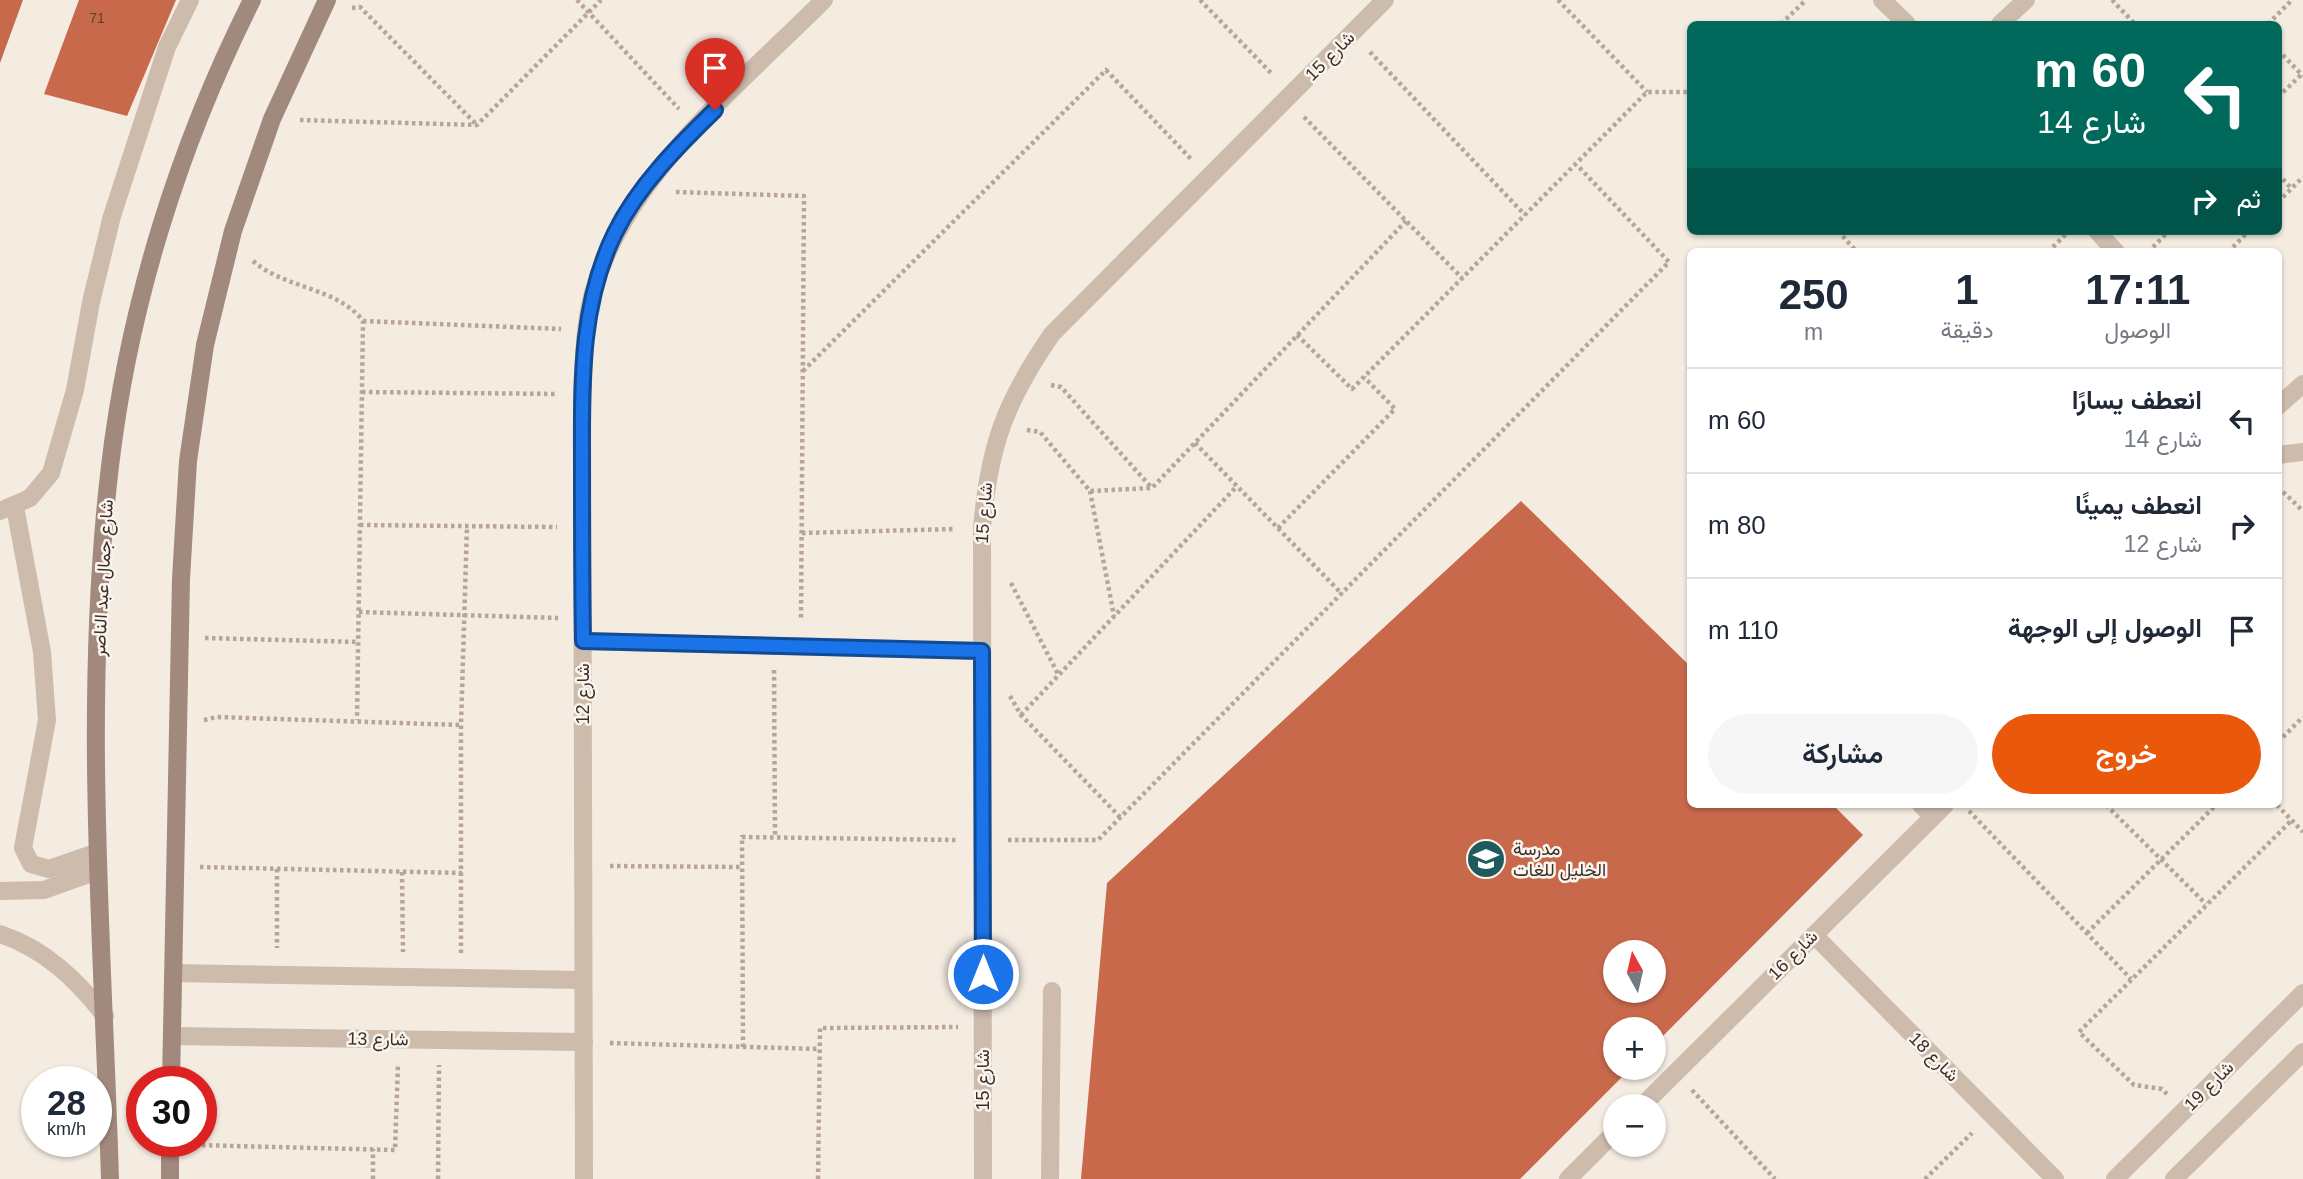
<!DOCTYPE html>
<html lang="ar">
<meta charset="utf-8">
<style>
:root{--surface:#fff;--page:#f6f6f7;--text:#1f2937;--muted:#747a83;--line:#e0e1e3;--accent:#ea580c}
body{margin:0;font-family:Helvetica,Vazirmatn,sans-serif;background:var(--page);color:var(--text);direction:rtl;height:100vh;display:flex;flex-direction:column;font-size:26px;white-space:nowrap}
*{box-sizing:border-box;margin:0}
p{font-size:23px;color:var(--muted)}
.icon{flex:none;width:38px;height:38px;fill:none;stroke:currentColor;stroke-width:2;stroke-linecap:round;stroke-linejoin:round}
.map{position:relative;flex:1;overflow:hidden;direction:ltr}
.drawer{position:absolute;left:1687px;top:248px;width:595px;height:560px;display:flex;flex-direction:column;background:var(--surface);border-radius:10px;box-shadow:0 2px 5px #0004;direction:rtl}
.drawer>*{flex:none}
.top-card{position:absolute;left:1687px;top:21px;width:595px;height:214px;border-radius:10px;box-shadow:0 2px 5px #0004;direction:rtl;background:#00695c;color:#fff;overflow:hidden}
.needle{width:46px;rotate:352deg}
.controls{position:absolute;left:1603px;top:940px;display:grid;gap:14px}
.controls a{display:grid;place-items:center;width:63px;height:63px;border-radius:50%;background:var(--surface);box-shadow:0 2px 5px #0004;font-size:35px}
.speed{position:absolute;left:21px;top:1066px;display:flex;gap:14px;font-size:35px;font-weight:700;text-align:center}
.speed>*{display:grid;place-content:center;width:91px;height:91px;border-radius:50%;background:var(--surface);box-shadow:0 2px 5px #0004;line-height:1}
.speed small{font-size:18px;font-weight:400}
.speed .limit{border:10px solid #d22;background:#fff;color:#111}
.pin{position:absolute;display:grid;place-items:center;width:60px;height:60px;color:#fff;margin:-72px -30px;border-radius:50% 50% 50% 0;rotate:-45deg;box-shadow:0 0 7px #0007}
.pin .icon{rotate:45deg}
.me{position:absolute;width:77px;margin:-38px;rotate:0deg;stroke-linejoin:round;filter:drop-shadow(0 0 5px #0008)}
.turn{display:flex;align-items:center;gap:24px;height:147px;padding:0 21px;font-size:32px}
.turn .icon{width:91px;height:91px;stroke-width:2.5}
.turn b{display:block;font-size:49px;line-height:60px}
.then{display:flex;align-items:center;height:66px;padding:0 21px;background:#0003;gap:14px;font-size:26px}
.eta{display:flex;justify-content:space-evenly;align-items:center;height:119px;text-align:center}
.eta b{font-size:42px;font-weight:600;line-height:49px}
.cta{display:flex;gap:14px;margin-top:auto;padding:14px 21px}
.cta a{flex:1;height:80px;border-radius:42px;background:var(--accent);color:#fff;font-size:28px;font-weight:600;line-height:80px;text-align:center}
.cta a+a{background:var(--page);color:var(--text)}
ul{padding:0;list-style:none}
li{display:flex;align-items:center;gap:21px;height:105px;padding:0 21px;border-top:2px solid var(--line)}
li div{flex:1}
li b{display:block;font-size:26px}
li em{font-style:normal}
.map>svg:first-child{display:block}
.building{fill:#c8694b;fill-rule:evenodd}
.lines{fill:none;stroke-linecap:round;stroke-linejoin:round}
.path{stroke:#b9a596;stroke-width:4.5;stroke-dasharray:3.5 3.5;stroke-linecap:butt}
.lane{stroke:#cdbbac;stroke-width:18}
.street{stroke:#cdbbac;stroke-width:18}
.secondary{stroke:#a18a7d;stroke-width:18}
.route-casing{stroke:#114b97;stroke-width:18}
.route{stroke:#1a73e8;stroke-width:12}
.labels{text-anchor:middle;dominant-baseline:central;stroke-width:5;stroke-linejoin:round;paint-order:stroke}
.number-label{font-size:14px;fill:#5e3e33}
.street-label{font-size:18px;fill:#3b302b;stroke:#fbf5ee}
.poi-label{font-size:18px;fill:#3b302b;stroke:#fbf5ee;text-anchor:start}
</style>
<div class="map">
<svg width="2303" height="1179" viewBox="0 0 2303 1179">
<rect width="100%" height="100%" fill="#f4ebe1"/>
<g class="building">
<polygon points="0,0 23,0 0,63"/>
<polygon points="79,0 176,0 127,116 44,94"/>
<path d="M1521 501 1690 666V805H1833L1863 835 1654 1045V1029H1615V1068H1631L1520 1179H1081L1107 883ZM1615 952H1654V990H1615Z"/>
</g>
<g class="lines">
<g class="path">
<polyline points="577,0 679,109"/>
<polyline points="1200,0 1273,75"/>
<polyline points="1558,0 1647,92"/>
<polyline points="2112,0 2135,24"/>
<polyline points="352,8 360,7 476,124"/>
<polyline points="1781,24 1806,0"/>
<polyline points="2268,24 2292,0"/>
<polyline points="2278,50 2303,76"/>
<polyline points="1370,52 1525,215"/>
<polyline points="2278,97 2303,73"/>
<polyline points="1304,117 1462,278"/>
<polyline points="300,120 477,125 601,0"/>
<polyline points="2278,174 2291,188"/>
<polyline points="676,192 804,196 801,620"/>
<polyline points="2278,202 2303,177"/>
<polyline points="1838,231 1857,252"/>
<polyline points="2048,252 2069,231"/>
<polyline points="2148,252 2169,231"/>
<polyline points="2228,252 2249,231"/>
<path d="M253 261C285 289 337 287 363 321L357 720"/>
<polyline points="363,321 561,329"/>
<polyline points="1297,335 1352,389 1647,92 1690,92"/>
<polyline points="803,371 1106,70 1191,159"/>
<polyline points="1051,385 1061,387 1151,487"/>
<polyline points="362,392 557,394"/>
<polyline points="1027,430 1040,432 1090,491 1152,488 1406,221"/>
<polyline points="1195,443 1342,594"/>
<polyline points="2278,487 2303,511"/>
<polyline points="1090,491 1114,616"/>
<polyline points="360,525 557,527"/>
<polyline points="1278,528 1395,409 1364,377"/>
<polyline points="802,533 955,529"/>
<polyline points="1011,583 1059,676"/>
<polyline points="359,612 558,618"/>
<polyline points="205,638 359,642"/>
<polyline points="774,670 775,837"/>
<polyline points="1010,696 1021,715 1120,817"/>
<polyline points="1021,715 1237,486"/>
<polyline points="204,720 217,717 461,725"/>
<polyline points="2278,742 2303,717"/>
<polyline points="2106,805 2206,904"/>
<polyline points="2277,805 2303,832"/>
<polyline points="1969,811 2131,979"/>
<polyline points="1008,840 1098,840 1669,262 1577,165"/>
<polyline points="610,866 742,867"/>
<polyline points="200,867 462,873"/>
<polyline points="277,869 277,948"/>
<polyline points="402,872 403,952"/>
<polyline points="2087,933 2216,805"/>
<polyline points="461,953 461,725 467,526"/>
<polyline points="610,1043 819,1049"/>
<polyline points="743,1047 742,837 957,840"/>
<polyline points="1692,1090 1775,1179"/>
<polyline points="2167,1094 2162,1089 2134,1085 2079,1032 2292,820"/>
<polyline points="195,1145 395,1150 398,1064"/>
<polyline points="373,1179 373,1149"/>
<polyline points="438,1179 439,1065"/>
<polyline points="818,1179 820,1028 958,1027"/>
<polyline points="1925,1179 1972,1133"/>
</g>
<g class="lane">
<polyline points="2278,406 2303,384"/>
<polyline points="2278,455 2303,452"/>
<polyline points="1921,805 1933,817"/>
<polyline points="1050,1179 1052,991"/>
</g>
<g class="street">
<polyline points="1882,0 1907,24"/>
<polyline points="2000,24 2026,0"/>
<polyline points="2097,231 2116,252"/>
<polyline points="15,507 42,652 47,720 23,848 31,864 49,869 95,853"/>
<polyline points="0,511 30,498 51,473 75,390 91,302 112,216 167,47 190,0"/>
<polyline points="583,641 982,651"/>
<polyline points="0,891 44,890 97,871"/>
<path d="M0 934C45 949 77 980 105 1016"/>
<polyline points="1814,935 2055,1179"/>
<polyline points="173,973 583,980"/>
<polyline points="172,1036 584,1042"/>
<polyline points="1642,1106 1945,805"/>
<path d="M584 1179 582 394C584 360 584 326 593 293 624 177 741 83 824 0"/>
<path d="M983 1179 982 528C989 446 1005 402 1052 334L1385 0"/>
<polyline points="1568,1179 1615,1132"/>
<polyline points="2115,1179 2303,993"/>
<polyline points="2174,1179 2303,1052"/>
</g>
<g class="secondary">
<polyline points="171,1082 181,579 188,461 205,345 233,231 272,119 327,0"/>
<polyline points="170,1141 170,1179"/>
<path d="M110 1179C103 942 82 703 110 466 129 305 179 145 252 0"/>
</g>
</g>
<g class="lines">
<defs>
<path id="route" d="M715 110C678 146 638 186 615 233 579 306 582 387 582 466 582 525 582 583 583 641L982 651 983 974"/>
</defs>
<use href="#route" class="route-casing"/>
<use href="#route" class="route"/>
</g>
<defs>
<symbol id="school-disc" viewBox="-11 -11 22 22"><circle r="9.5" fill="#1f5a5e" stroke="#fbf5ee"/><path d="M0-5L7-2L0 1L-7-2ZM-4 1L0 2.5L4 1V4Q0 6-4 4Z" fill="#fff"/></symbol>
</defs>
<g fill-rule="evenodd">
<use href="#school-disc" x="1464" y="837" width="44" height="44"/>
</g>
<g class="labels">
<g class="number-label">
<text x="97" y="18">71</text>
</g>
<g class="street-label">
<text transform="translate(1330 56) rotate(-45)">شارع 15</text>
<text transform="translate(984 513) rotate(-86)">شارع 15</text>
<text transform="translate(103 578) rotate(-87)">شارع جمال عبد الناصر</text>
<text transform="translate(583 694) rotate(-90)">شارع 12</text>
<text transform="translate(1793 955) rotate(-45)">شارع 16</text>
<text transform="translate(378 1039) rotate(1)">شارع 13</text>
<text transform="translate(1934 1057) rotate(45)">شارع 18</text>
<text transform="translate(983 1080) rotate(-90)">شارع 15</text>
<text transform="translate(2209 1086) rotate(-45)">شارع 19</text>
</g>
<g class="poi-label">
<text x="1513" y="849">مدرسة<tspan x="1513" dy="21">الخليل للغات</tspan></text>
</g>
</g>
</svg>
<div class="controls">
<a><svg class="needle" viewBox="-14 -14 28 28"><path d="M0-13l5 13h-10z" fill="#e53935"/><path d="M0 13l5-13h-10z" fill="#747a83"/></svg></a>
<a>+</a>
<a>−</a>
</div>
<div class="speed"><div>28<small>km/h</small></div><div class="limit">30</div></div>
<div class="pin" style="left:715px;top:110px;background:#d93025"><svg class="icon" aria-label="arrive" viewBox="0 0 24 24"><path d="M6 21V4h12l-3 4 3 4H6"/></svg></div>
<svg class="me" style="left:983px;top:974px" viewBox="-20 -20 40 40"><circle r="17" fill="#1a73e8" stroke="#fff" stroke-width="3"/><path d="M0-11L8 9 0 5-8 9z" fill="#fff"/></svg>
<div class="top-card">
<div class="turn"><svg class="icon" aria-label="left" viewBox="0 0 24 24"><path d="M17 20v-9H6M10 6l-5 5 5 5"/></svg><div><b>60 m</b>شارع 14</div></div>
<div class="then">ثم<svg class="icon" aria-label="right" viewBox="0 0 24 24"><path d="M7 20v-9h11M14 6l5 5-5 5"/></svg></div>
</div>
<section class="drawer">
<div class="eta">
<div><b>17:11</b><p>الوصول</p></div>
<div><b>1</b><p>دقيقة</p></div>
<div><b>250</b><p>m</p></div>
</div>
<ul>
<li><svg class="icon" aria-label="left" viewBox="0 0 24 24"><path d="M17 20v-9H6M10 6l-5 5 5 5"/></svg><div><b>انعطف يسارًا</b><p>شارع 14</p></div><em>60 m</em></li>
<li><svg class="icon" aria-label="right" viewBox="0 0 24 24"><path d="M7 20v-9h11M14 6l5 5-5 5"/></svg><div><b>انعطف يمينًا</b><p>شارع 12</p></div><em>80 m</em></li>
<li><svg class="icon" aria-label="arrive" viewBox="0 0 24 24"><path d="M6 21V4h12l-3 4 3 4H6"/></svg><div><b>الوصول إلى الوجهة</b></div><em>110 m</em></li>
</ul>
<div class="cta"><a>خروج</a><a>مشاركة</a></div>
</section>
</div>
